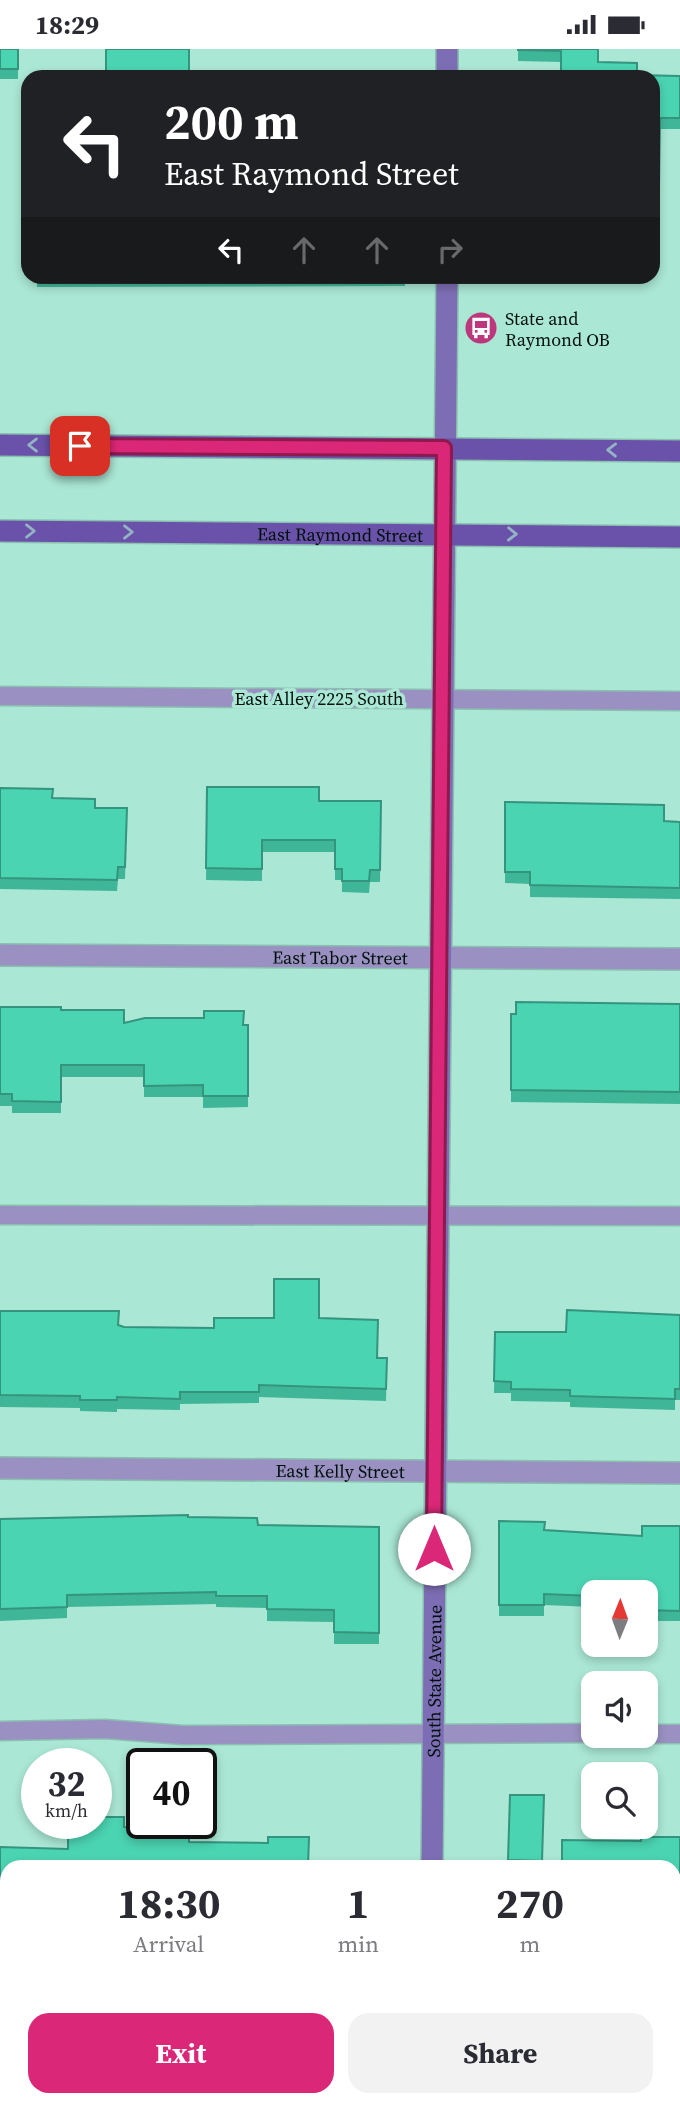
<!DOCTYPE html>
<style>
:root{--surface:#fff;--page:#f2f2f3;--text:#2b2b33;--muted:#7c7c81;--accent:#db2777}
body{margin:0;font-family:"Source Serif 4",serif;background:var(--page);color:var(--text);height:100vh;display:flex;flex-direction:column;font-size:26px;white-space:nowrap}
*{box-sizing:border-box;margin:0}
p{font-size:23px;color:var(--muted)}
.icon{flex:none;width:38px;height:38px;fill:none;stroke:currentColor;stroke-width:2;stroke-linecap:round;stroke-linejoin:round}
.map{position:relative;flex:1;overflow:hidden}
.panel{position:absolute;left:0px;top:1811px;width:681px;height:247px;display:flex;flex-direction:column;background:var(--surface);border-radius:21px 21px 0 0;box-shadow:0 4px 10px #0003}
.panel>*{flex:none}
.guide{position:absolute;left:21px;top:21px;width:639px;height:214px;border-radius:21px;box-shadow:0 4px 10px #0003;background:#202124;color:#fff;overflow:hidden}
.needle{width:46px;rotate:1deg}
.tools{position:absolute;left:581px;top:1531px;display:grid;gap:14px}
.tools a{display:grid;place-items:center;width:77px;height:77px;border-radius:14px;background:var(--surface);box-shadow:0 4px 10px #0003;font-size:35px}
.speed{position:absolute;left:21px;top:1699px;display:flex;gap:14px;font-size:35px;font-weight:700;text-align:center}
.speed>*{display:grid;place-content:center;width:91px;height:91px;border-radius:50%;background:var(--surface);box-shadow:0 4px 10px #0003;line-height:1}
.speed small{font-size:18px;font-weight:400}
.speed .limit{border:4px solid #111;border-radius:10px;background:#fff;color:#111}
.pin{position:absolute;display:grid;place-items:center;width:60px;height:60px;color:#fff;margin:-30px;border-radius:14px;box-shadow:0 4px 10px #0006}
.me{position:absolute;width:77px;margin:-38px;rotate:0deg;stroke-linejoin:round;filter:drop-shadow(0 0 5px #0008)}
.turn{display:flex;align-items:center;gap:24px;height:147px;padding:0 28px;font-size:32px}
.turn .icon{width:91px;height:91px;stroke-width:2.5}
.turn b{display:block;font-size:49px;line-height:60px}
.lanes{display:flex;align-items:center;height:66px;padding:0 28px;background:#0003;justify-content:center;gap:35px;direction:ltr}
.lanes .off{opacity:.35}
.eta{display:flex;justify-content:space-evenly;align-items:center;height:119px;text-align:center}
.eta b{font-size:42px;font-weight:700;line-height:49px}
.button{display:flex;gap:14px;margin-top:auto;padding:14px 28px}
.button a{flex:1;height:80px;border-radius:21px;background:var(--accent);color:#fff;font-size:28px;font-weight:700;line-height:80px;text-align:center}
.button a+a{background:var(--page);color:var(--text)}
.status{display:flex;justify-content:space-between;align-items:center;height:49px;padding:0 35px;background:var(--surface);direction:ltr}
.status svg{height:19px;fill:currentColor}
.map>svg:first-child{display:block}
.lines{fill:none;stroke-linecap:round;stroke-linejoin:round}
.lane-casing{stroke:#8bc0b0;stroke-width:21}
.street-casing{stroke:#8bc0b0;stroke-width:24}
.secondary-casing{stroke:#8bc0b0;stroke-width:24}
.primary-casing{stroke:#8bc0b0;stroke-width:24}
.lane{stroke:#9a91c2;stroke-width:18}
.street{stroke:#9a91c2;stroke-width:21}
.secondary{stroke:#7d6db4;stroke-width:21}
.primary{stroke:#6a52aa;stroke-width:21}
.wall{fill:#40b699}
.building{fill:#4bd4b2;stroke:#34947d;stroke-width:2}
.oneway{stroke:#94b3c5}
.route-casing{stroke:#8e194d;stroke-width:18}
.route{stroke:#db2777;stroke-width:12}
.labels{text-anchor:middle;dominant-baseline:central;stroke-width:7;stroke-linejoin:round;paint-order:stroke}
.poi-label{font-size:18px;fill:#00110b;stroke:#aae7d4;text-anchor:start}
.street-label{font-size:18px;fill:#00110b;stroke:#aae7d4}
</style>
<div class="status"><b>18:29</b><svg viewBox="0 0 49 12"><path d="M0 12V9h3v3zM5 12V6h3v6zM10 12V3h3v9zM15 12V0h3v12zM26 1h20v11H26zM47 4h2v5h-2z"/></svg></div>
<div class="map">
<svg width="680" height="2057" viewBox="0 0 680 2057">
<rect width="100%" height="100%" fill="#aae7d4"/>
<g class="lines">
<defs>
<g id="lane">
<polyline points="0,647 680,652"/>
<polyline points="0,1166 680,1167"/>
<polyline points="0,1682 105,1680 183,1686 593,1684"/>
<polyline points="646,1685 680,1685"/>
</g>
<g id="street">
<path id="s1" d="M0 906 680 910"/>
<path id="s2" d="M0 1419 680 1424"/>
<polyline points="0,1935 7,1935"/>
<polyline points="674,1939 680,1940"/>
</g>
<g id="secondary">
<polyline points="447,28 447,0"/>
<path id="s3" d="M432 1818 447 228"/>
<polyline points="430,2057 430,2051"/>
</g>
<g id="primary">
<polyline points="0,396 680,402"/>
<path id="s4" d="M0 482 680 488"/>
</g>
</defs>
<use href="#lane" class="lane-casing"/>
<use href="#street" class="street-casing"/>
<use href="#secondary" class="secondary-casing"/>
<use href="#primary" class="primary-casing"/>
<use href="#lane" class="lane"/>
<use href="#street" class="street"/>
<use href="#secondary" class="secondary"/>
<use href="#primary" class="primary"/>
</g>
<g class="wall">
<rect x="0" y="0" width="18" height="30"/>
<polygon points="518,0 598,0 598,13 637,26 680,27 680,80 660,80 659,149 653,149 653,28 561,28 561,13 518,12"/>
<polygon points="37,228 405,228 405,237 37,238"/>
<polygon points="207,738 319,752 381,752 380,833 370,833 369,844 342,843 342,831 335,831 335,803 262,803 262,832 206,831"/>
<polygon points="0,739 95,759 127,759 125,830 118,830 117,842 0,840"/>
<polygon points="505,753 664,772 680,773 680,850 530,848 530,835 505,834"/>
<polygon points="680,955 680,1055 511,1053 511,965"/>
<polygon points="0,958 61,961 124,974 248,976 248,1058 203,1059 203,1048 144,1048 144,1028 61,1028 61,1064 12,1064 12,1057 0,1057"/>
<polygon points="0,1262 124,1278 214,1279 319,1269 378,1309 387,1309 386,1352 259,1348 259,1354 180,1355 180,1361 117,1360 117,1363 80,1362 80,1359 0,1358"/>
<polygon points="680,1277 680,1351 675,1351 675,1361 570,1358 570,1353 511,1352 511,1344 494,1344 495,1283 566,1283"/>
<polygon points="188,1468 258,1476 379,1478 379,1595 334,1595 334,1573 267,1572 267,1559 216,1558 216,1555 67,1558 67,1569 0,1572 0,1470"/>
<polygon points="499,1472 544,1481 642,1487 680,1477 680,1572 646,1572 646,1544 593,1544 593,1558 544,1556 544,1567 499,1567"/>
<polygon points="510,1746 544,1746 542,1818 508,1818"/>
<polygon points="124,1778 189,1793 308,1818 7,1818 7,1880 0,1879 0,1798 68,1800 76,1782"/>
<polygon points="680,1788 680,1875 674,1875 674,1818 641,1792"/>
<polygon points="676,1994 680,1994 680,2057 573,2057"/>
</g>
<g class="building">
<rect x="0" y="0" width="18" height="20"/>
<rect x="106" y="0" width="83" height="28"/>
<polygon points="518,0 598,0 598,13 637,14 637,26 680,27 680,69 660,69 659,138 653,138 653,28 561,28 561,2 518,1"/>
<polygon points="207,738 319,738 319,752 381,752 380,821 370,821 369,832 342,832 342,820 335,820 335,791 262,791 262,820 206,819"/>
<polygon points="0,739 53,740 52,749 95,750 95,759 127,759 125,818 118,818 117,831 0,829"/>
<polygon points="505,753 664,756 664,772 680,773 680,839 530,836 530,823 505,823"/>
<polygon points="516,953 680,955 680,1043 511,1041 511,965 516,965"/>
<polygon points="0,958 61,958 61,961 124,961 124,974 145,969 204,969 204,962 244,962 243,976 248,976 248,1047 203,1047 203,1036 144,1037 144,1016 61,1016 61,1053 12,1052 12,1045 0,1045"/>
<polygon points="274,1230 319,1230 319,1269 378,1271 377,1309 387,1309 386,1340 259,1336 259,1343 180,1343 180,1350 117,1348 117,1351 80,1351 80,1347 0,1346 0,1262 119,1262 118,1276 124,1278 214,1279 214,1269 274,1269"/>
<polygon points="567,1261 680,1266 680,1340 675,1340 675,1350 570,1347 570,1341 511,1340 511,1333 494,1332 495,1283 566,1283"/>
<polygon points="188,1466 188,1468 257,1469 258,1476 379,1478 379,1584 334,1583 334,1561 267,1560 267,1547 216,1547 216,1543 67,1546 67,1558 0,1560 0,1470"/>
<polygon points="499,1472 545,1473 544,1481 642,1487 642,1477 680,1477 680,1562 646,1561 646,1544 593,1544 593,1547 544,1545 544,1556 499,1556"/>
<polygon points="510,1746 544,1746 542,1812 508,1811"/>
<polygon points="96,1768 124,1768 124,1778 189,1780 189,1793 268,1794 268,1788 309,1788 308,1818 7,1818 7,1868 0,1868 0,1798 68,1800 68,1782 76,1782 76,1774 96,1774"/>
<polygon points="641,1788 680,1788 680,1863 674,1863 674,1818 562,1818 562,1791 641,1792"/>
<polygon points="674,1983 675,1983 676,1994 680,1994 680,2056 618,2055 618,2057 573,2057 573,2051 674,2051"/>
<polygon points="0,1990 7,1990 7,2051 53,2051 53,2057 0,2057"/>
<rect x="133" y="2051" width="243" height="6"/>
</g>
<defs><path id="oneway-chevron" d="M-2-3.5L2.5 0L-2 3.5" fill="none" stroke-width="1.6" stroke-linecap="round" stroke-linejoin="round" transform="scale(1.75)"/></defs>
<g class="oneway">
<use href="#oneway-chevron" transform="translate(33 396) rotate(-180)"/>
<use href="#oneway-chevron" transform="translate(612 401) rotate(-179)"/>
<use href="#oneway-chevron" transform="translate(30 482)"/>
<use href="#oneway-chevron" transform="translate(128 483)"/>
<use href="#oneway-chevron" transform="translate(512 485) rotate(1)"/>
</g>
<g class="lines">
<defs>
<polyline id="route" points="80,397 444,399 434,1500"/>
</defs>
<use href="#route" class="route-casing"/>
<use href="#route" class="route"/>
</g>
<defs>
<symbol id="bus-disc" viewBox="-11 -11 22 22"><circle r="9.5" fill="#bc377b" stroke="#aae7d4"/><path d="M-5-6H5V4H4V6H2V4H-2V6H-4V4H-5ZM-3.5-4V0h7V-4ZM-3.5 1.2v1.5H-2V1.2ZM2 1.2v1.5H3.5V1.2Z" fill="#fff"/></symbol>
</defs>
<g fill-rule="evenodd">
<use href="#bus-disc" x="462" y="260" width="38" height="38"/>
</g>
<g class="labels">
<g class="poi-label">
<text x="505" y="269">State and<tspan x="505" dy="21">Raymond OB</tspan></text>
</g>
<g class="street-label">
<text stroke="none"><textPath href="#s4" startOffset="340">East Raymond Street</textPath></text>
<text x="319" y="649">East Alley 2225 South</text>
<text stroke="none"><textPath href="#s1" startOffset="340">East Tabor Street</textPath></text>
<text stroke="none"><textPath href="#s2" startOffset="340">East Kelly Street</textPath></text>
<text stroke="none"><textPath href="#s3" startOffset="186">South State Avenue</textPath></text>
</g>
</g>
</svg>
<div class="tools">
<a><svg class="needle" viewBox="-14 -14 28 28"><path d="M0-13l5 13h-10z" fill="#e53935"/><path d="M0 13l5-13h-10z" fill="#7c7c81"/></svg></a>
<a><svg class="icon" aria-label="sound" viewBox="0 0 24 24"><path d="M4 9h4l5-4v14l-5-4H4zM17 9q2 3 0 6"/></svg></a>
<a><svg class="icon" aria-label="search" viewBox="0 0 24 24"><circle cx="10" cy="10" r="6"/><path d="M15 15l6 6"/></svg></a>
</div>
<div class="speed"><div>32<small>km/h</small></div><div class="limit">40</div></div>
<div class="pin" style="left:80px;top:397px;background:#d93025"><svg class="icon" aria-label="arrive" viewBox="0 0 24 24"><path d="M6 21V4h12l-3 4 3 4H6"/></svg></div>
<svg class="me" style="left:434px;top:1500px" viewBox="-20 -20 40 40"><circle r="19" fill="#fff"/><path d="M0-13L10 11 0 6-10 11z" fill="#db2777"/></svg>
<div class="guide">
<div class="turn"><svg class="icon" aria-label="left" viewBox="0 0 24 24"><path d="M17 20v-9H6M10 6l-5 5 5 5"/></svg><div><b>200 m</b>East Raymond Street</div></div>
<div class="lanes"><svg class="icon" aria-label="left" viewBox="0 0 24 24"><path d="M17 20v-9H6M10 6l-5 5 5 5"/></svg><svg class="icon off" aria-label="ahead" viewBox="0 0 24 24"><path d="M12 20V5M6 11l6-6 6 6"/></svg><svg class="icon off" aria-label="ahead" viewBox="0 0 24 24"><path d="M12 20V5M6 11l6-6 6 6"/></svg><svg class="icon off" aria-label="right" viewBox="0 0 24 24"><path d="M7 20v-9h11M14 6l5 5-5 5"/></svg></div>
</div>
<section class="panel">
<div class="eta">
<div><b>18:30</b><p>Arrival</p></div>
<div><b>1</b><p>min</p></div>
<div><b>270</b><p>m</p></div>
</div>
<div class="button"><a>Exit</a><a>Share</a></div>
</section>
</div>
